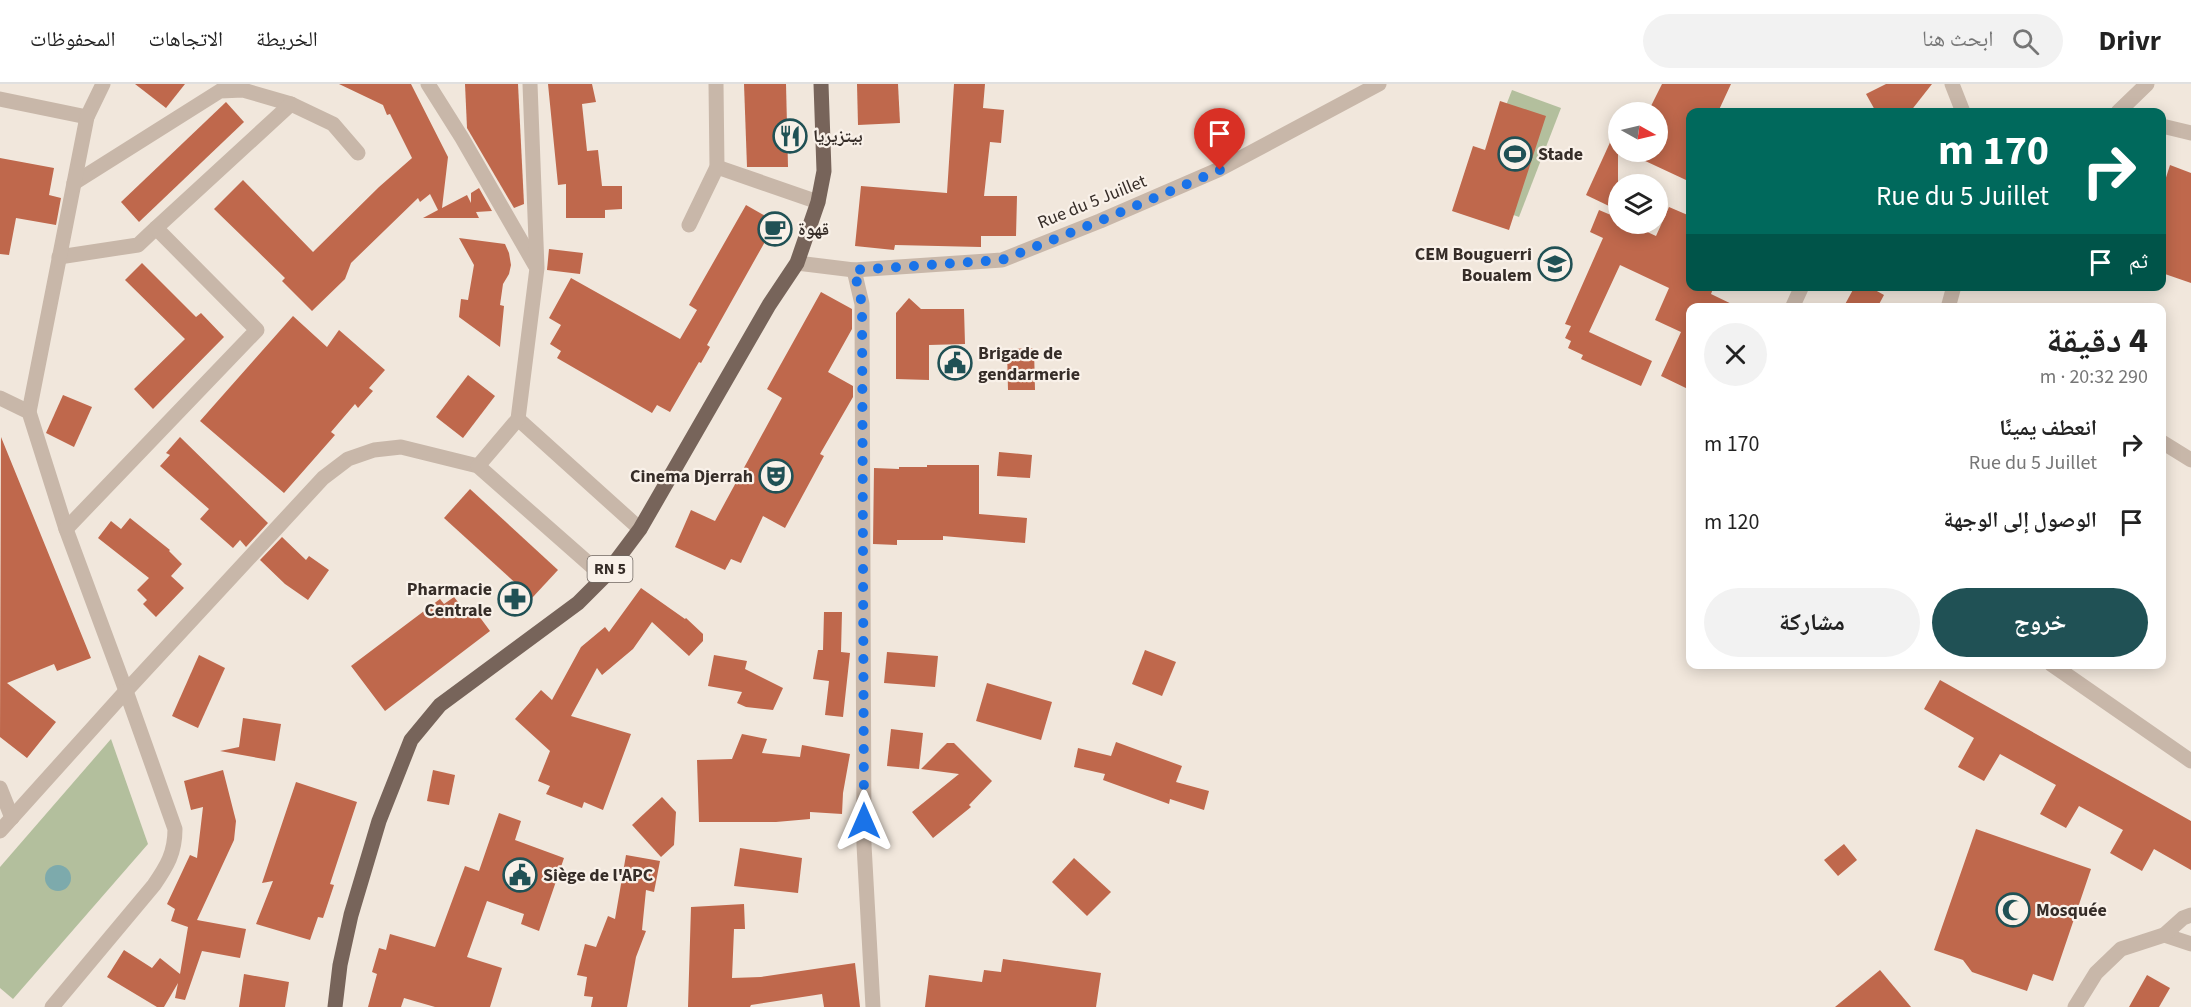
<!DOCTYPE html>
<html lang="ar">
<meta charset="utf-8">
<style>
:root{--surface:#fff;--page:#f2f2f2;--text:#222;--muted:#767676;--line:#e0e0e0;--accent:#205155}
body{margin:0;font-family:"Source Sans 3","Noto Naskh Arabic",sans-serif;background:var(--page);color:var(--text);direction:rtl;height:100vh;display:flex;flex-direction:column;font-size:22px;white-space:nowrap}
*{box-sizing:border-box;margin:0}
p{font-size:20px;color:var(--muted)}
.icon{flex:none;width:33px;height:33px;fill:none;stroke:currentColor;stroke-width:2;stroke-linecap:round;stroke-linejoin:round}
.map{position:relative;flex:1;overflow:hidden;direction:ltr}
.drawer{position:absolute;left:1686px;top:219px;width:480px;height:366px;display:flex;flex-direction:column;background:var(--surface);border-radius:12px;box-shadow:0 3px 15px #0003;direction:rtl}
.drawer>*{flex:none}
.top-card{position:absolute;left:1686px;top:24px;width:480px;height:183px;border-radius:12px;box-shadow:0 3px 15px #0003;direction:rtl;background:#00695c;color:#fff;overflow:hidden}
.needle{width:39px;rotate:98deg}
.buttons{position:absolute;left:1608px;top:18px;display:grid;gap:12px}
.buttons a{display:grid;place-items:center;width:60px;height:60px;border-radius:50%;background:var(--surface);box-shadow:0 3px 15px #0003;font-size:30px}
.pin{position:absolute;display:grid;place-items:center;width:51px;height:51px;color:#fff;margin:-62px -26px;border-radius:50% 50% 50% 0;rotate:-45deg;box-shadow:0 0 6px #0007}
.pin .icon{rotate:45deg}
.me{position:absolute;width:66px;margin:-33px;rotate:0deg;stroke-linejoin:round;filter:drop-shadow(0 0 4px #0008)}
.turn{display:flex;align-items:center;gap:21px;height:126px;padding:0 18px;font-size:27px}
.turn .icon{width:78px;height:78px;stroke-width:2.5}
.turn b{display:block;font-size:42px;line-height:51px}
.then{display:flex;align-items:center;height:57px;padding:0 18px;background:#0003;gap:12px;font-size:22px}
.round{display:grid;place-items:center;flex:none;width:63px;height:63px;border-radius:32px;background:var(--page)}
.head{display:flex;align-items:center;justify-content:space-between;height:102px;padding:0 18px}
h1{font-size:36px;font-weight:700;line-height:45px}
.action{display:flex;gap:12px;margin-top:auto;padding:12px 18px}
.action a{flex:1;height:69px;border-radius:36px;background:var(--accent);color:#fff;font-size:24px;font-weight:700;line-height:69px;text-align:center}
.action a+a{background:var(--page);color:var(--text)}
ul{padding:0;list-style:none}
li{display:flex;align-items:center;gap:18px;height:78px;padding:0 18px}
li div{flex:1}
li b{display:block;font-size:22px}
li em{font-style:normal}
header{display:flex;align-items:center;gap:36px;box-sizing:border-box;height:84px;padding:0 30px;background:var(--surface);border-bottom:2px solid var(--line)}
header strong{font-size:28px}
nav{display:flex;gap:33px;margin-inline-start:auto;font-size:21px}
.search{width:420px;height:54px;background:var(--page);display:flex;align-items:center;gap:15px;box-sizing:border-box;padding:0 21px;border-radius:33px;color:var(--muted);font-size:22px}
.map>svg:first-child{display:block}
.green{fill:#b3bf9d}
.water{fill:#7daaac}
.building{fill:#bf684c}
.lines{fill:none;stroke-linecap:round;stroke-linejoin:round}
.minor{stroke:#c8b7a9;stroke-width:15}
.major{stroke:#77645a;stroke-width:15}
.route{stroke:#1a73e8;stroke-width:10;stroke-dasharray:0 18}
.labels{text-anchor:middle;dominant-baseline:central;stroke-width:4.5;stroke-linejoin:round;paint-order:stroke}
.shield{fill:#f9f1e9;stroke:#706862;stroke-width:1.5}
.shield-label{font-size:16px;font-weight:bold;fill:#362d28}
.poi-label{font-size:18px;font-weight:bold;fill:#362d28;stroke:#f9f1e9;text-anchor:start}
.street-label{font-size:18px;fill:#362d28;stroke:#f9f1e9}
</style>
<header>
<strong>Drivr</strong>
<div class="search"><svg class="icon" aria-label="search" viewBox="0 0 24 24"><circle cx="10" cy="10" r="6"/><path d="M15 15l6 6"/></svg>ابحث هنا</div>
<nav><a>الخريطة</a><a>الاتجاهات</a><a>المحفوظات</a></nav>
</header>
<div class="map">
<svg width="2191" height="923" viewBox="0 0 2191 923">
<rect width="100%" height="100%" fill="#f1e7dc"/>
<g class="green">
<polygon points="1512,6 1561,24 1519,133 1470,115"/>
<polygon points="111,655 148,760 13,915 0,904 0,783"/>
</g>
<circle class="water" cx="58" cy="794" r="13"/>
<g class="building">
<polygon points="135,0 185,0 166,24"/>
<polygon points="339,0 411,0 448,73 442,124 467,111 471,119 471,109 479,104 492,127 476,128 479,134 423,134 438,126 430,110 420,118 418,114 351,179 345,195 312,227 282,197 285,194 214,125 243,96 313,168 379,103 412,74 390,30 387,31 383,21"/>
<polygon points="465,0 518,0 524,120 514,124 467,44"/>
<polygon points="548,0 592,0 596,18 582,20 587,67 598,66 602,102 622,102 622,125 605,126 605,134 566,134 566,100 558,101"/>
<polygon points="744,0 786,0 788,83 747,83"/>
<polygon points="857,0 898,0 900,39 858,41"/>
<polygon points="954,0 985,0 983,24 1004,26 1001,59 990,58 984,112 1017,112 1016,152 981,152 981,163 895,161 894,166 855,162 861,102 947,109"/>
<polygon points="1662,0 1731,0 1718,28 1690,28 1690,87 1686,96 1626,68 1658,68 1658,28 1648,28"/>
<polygon points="1886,0 1932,0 1910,28 1876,28 1866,10"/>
<polygon points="1500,17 1546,32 1509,146 1452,127 1473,62 1485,66"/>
<polygon points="226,18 244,38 139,138 121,118"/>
<polygon points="1618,41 1618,101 1609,122 1586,111"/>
<polygon points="0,74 54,84 49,111 61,114 56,141 16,134 9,171 0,170"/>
<polygon points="2170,81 2191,89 2191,199 2162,189 2162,106"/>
<polygon points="746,121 776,138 707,261 710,263 701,279 699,278 670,328 657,321 652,329 557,274 561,267 550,260 561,241 549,234 571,194 680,255 697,226 689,221"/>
<polygon points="1669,123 1690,132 1690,202 1714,202 1711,210 1740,224 1690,224 1690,306 1661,292 1681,248 1655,236 1669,204 1620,181 1589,248 1652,277 1641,302 1581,275 1583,271 1568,264 1571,257 1565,254 1571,242 1565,240 1603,154 1590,148 1599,126 1618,134 1618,140 1630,140 1656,152"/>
<polygon points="459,154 505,160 509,169 511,181 509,190 503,200 500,221 504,222 500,263 459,233 461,215 468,216 474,181"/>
<polygon points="549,165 583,169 580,190 547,186"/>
<polygon points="142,179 196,233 201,229 224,253 153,325 134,305 185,255 125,196"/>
<polygon points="1855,202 1868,202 1884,211 1877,224 1843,224"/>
<polygon points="821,208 852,225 852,245 828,288 853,302 853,313 820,370 824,372 785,444 763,432 741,479 731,475 725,486 675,463 691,426 715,437 782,314 767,305"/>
<polygon points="909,214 921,225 964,225 965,260 929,261 929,296 896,295 896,229"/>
<polygon points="293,232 327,263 339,246 385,286 369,304 373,307 358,324 355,320 331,348 335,351 284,409 200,337"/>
<polygon points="1034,264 1035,306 1008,306 1007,265"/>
<polygon points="468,291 495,312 463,354 436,333"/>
<polygon points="63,311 92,323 74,363 46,349"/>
<polygon points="1,353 91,574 57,587 54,580 7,599 56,638 27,674 0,653"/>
<polygon points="180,353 268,439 246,463 240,456 233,464 200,435 209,425 160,382 170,371 166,369"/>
<polygon points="999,368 1032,371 1030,394 997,392"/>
<polygon points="927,381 979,381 979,430 1027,434 1025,459 943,452 943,456 897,456 897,461 873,460 874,384 899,385 899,383 927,383"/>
<polygon points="470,405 558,486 532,514 444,434"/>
<polygon points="130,434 170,466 169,467 182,480 171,492 184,504 156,533 143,520 147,516 137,506 149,494 98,454 111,437 121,445"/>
<polygon points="282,453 306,476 309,472 329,486 308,516 285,500 260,476"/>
<polygon points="641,504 685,535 686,534 703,550 703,557 689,572 652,538 633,565 602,591 597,584 571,632 631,650 603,726 584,718 582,724 546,710 550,702 538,697 550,667 515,635 541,606 552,616 581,563 605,543 609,548"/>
<polygon points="454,513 470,533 476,528 490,547 385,627 351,582 440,515 444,520"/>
<polygon points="824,528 842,528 841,568 850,569 843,633 825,631 829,597 813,595 818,566 823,566"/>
<polygon points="1145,566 1176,578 1162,612 1132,600"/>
<polygon points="887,568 938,572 935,603 884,599"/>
<polygon points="199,571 225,584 198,644 172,632"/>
<polygon points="714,571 747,577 745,585 783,604 773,626 746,623 737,619 742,608 708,602"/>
<polygon points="1940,596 2191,737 2191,786 2154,765 2142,787 2110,769 2123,746 2079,722 2066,744 2040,730 2056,701 2000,670 1984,697 1958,683 1974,654 1924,625"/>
<polygon points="987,599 1052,618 1041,656 976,637"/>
<polygon points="243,634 281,640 275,677 220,667 239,663"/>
<polygon points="891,645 923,649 919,685 887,682"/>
<polygon points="742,650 767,655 762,669 800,673 802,661 850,670 843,709 842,730 810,728 810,735 776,738 699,738 697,676 732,675"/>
<polygon points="1116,658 1182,682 1176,698 1209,707 1204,726 1170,715 1169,720 1103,696 1105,690 1074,683 1078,664 1111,672"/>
<polygon points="947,659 954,659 992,697 969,721 971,723 933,754 912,728 959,690 921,685"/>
<polygon points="223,686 236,737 234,756 197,836 246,845 240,874 202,867 185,916 175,914 178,899 164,923 157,923 107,893 124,866 152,884 160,874 180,890 188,843 171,837 175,825 167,820 190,771 197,774 203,723 191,726 184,697"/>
<polygon points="433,686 455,691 449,721 427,717"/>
<polygon points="296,698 357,718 330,800 334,801 323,834 318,833 310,856 256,840 273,797 262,799"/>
<polygon points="662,713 676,728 674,761 661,773 632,741"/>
<polygon points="499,729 521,737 515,756 564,774 539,847 521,840 524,830 487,817 467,873 502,884 490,923 435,923 404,914 401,923 368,923 377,890 372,888 379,864 386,866 390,850 435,863 465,782 479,787"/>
<polygon points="1976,745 2091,785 2053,897 2033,890 2027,907 1972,888 1963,876 1934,866"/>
<polygon points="1844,760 1857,776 1838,792 1824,776"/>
<polygon points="740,764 802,774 798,809 734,802"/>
<polygon points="626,771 660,777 654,808 646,806 642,846 646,847 636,873 627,923 591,923 593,913 584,912 587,893 577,891 585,860 596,863 608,832 615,835"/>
<polygon points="1074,774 1111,808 1087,832 1052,798"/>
<polygon points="744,820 745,845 734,845 732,894 761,893 855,879 860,923 824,923 822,910 751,921 750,923 688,923 691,823"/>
<polygon points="1003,875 1101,889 1096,923 925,923 929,891 982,898 984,886 1001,888"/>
<polygon points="1880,886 1911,923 1835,923"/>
<polygon points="244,890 289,898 285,923 239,923"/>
<polygon points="2147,891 2170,904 2159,923 2129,923"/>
</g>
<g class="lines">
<g class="minor">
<polyline points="428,0 462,54 535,181"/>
<polyline points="1952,0 1963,28"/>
<polyline points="0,15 87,33"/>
<polyline points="2118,28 2147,0"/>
<polyline points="2162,42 2191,49"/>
<polyline points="717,83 818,118"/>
<polyline points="74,99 220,7 243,6 291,20"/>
<polyline points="689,141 717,83 716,0"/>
<polyline points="59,173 138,161 156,144"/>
<polyline points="797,179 854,186 1002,176 1100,137 1220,85 1379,0"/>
<polyline points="854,186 862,220 864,761 873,923"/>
<polyline points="1792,224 1802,202"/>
<polyline points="1948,224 1954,202"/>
<polyline points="0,314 29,328 66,445 126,607 323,394 348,375 374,366 401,363 478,382 604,493"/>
<polyline points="29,328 87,33 103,0"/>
<polyline points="518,335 640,445"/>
<polyline points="2162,358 2191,376"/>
<polyline points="478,382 518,335 537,184 530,0"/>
<polyline points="66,445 257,246 156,144 291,20 333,40 358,69"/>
<polyline points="2051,580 2191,677"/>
<polyline points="0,704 12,734"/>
<path d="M0 747 126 607 175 745C175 769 167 782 154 801L52 923"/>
<polyline points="2164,851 2191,860"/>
<polyline points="2075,923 2096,889 2121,865 2164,851 2183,834 2191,831"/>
</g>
<polyline class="major" points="335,923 340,881 351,831 379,737 411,656 440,621 578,519 604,493 640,445 769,221 797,179 818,118 824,87 821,0"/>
</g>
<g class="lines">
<polyline class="route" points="864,737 862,220 854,186 1002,176 1100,137 1220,86"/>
</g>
<defs>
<symbol id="restaurant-ring" viewBox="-11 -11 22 22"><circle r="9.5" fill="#f9f1e9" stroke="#205155" stroke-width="1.5"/><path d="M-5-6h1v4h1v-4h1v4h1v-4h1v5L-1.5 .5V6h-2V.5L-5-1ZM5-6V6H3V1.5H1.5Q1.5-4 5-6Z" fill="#205155"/></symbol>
<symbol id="stadium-ring" viewBox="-11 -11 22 22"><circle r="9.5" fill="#f9f1e9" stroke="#205155" stroke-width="1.5"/><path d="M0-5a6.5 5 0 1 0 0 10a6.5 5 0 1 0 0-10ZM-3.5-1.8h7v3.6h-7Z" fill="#205155"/></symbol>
<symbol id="cafe-ring" viewBox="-11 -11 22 22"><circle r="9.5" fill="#f9f1e9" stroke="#205155" stroke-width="1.5"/><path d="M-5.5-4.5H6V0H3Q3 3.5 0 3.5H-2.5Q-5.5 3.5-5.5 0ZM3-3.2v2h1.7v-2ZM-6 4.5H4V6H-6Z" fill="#205155"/></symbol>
<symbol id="school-ring" viewBox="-11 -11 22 22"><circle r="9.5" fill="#f9f1e9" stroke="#205155" stroke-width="1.5"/><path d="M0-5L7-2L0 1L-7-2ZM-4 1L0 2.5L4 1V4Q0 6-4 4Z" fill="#205155"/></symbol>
<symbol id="civic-ring" viewBox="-11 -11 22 22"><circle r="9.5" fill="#f9f1e9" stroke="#205155" stroke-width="1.5"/><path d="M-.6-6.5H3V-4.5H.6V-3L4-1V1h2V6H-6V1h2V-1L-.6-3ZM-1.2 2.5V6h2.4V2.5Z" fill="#205155"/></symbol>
<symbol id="theatre-ring" viewBox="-11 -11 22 22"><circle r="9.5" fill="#f9f1e9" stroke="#205155" stroke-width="1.5"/><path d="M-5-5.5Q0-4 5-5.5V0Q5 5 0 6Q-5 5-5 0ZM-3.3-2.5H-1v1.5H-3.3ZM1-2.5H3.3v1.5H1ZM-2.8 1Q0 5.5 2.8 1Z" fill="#205155"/></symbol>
<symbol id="pharmacy-ring" viewBox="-11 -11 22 22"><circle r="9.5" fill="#f9f1e9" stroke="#205155" stroke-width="1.5"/><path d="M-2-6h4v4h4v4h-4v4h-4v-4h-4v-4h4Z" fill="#205155"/></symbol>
<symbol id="mosque-ring" viewBox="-11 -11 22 22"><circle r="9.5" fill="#f9f1e9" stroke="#205155" stroke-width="1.5"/><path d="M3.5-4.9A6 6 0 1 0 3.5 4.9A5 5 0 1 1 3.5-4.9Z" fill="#205155"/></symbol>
</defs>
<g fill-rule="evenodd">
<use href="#restaurant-ring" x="771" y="33" width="38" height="38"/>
<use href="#stadium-ring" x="1496" y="51" width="38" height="38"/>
<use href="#cafe-ring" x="756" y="126" width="38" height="38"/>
<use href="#school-ring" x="1536" y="161" width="38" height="38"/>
<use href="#civic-ring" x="936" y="260" width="38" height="38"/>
<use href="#theatre-ring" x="757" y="373" width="38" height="38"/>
<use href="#pharmacy-ring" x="496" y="496" width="38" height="38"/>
<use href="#civic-ring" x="501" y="772" width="38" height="38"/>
<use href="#mosque-ring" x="1994" y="807" width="38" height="38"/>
</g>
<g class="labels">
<rect class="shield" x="587.5" y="472" width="45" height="26" rx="4.5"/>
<g class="shield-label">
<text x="610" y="485">RN 5</text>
</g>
<g class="poi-label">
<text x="813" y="52">بيتزيريا</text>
<text x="1538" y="70">Stade</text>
<text x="798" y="145">قهوة</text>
<text x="1532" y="170" text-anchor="end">CEM Bouguerri<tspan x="1532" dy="21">Boualem</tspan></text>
<text x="978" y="269">Brigade de<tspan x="978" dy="21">gendarmerie</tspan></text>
<text x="753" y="392" text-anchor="end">Cinema Djerrah</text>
<text x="492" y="505" text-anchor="end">Pharmacie<tspan x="492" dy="21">Centrale</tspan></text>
<text x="543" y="791">Siège de l'APC</text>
<text x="2036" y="826">Mosquée</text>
</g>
<g class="street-label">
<text transform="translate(1092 118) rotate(-22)">Rue du 5 Juillet</text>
</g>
</g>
</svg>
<div class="buttons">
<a><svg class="needle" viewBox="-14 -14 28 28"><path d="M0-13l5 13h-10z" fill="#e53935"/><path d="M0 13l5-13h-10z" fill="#767676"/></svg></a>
<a><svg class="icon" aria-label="layers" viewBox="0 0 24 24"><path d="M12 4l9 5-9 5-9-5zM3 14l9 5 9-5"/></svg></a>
</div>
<div class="pin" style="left:1220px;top:86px;background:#d93025"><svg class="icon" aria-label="arrive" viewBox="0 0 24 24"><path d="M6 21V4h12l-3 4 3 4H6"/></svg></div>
<svg class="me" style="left:864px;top:737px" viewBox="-20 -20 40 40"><path d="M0-17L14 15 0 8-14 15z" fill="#1a73e8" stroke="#fff" stroke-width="4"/></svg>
<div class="top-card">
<div class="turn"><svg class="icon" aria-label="right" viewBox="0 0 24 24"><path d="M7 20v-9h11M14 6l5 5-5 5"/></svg><div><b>170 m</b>Rue du 5 Juillet</div></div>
<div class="then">ثم<svg class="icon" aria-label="arrive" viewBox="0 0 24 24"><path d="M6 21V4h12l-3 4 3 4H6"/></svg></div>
</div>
<section class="drawer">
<div class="head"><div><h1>4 دقيقة</h1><p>290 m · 20:32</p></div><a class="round"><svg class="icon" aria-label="close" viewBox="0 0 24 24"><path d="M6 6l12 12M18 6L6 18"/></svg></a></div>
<ul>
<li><svg class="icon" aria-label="right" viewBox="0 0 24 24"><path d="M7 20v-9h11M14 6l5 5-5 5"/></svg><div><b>انعطف يمينًا</b><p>Rue du 5 Juillet</p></div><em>170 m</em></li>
<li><svg class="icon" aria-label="arrive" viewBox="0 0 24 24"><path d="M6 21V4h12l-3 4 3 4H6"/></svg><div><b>الوصول إلى الوجهة</b></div><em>120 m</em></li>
</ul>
<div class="action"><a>خروج</a><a>مشاركة</a></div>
</section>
</div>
